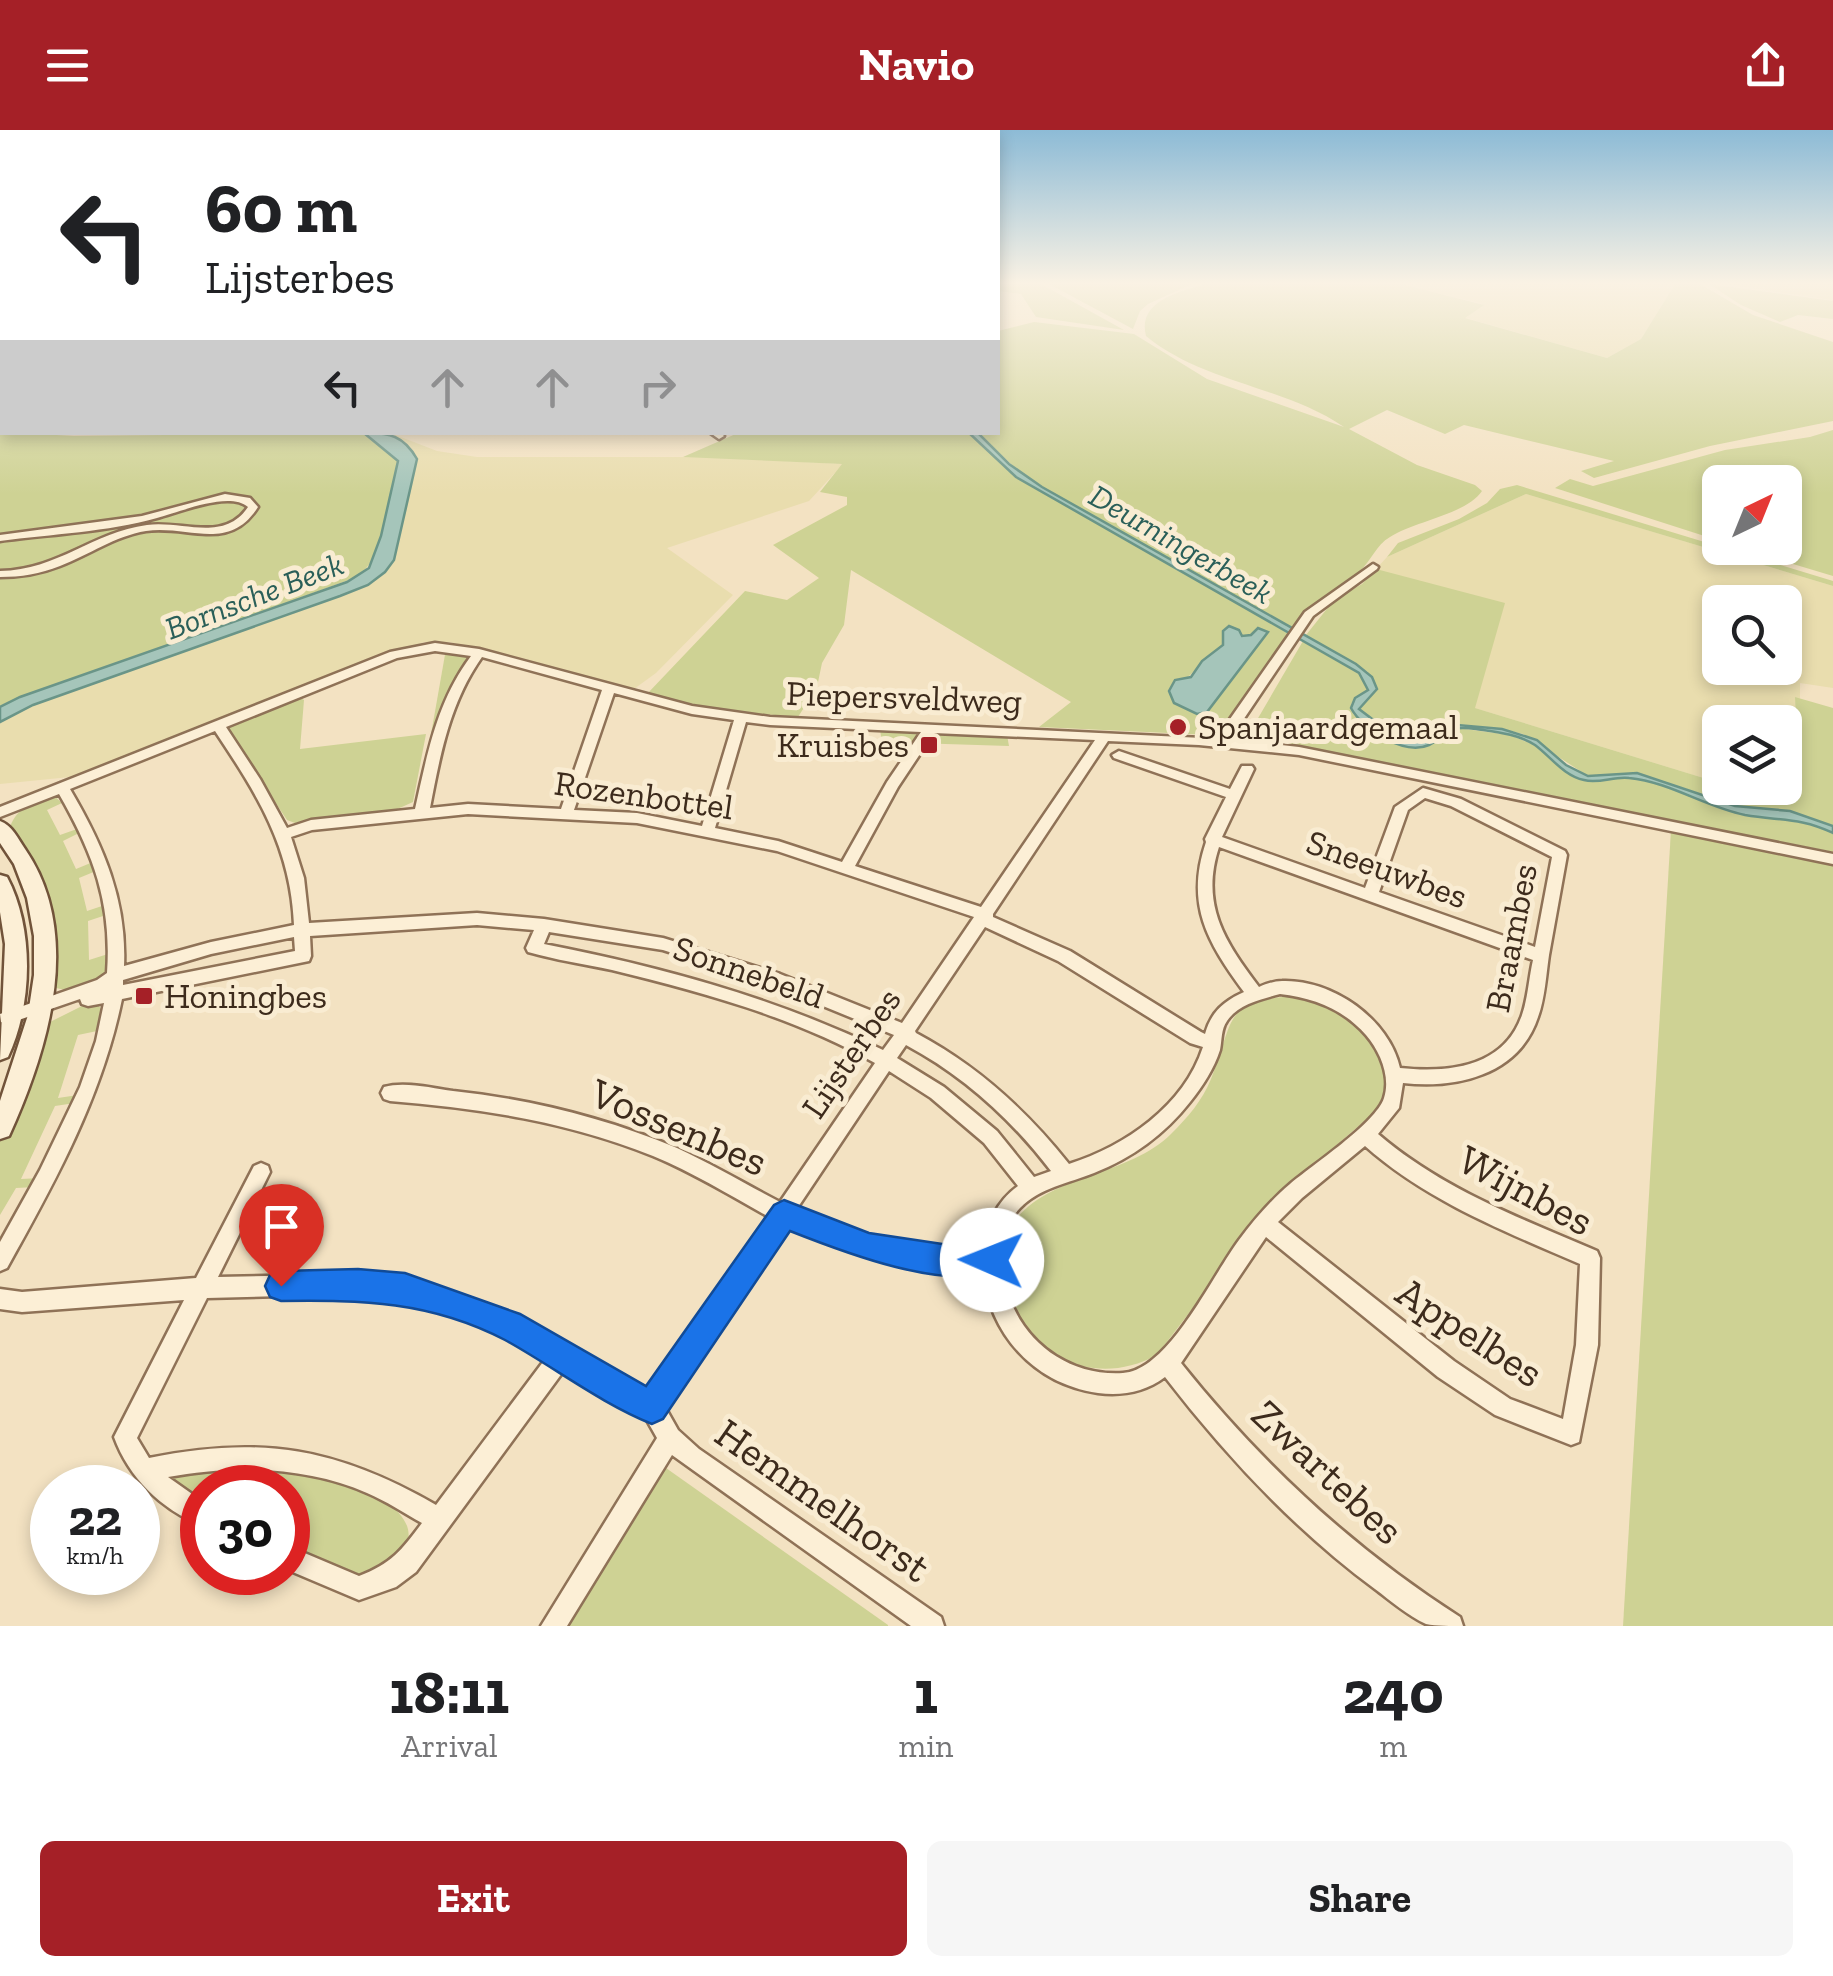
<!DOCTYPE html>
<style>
:root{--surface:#fff;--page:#f6f6f6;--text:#202124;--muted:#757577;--accent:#a52027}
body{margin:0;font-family:"Zilla Slab",serif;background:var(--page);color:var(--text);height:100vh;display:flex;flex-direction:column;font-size:38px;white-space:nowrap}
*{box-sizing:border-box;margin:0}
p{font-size:32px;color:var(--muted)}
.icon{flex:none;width:55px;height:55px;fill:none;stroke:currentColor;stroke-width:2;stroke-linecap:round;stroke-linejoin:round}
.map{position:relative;height:1496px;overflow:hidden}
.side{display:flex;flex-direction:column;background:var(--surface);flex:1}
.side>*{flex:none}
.hud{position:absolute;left:0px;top:0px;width:1000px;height:305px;box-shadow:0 5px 15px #0003;background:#fff;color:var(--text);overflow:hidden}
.needle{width:65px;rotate:43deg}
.fabs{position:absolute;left:1702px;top:335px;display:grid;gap:20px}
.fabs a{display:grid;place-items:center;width:100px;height:100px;border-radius:15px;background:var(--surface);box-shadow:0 5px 15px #0003;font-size:50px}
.speed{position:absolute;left:30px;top:1335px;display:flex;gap:20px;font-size:50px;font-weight:700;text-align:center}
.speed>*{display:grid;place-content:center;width:130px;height:130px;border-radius:50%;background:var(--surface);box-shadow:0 5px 15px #0003;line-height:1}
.speed small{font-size:25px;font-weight:400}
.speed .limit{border:15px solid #d22;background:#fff;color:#111}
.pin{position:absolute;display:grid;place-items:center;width:85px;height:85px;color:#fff;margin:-102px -42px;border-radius:50% 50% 50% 0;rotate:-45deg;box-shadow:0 0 10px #0007}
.pin .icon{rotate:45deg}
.me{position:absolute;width:110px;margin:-55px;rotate:271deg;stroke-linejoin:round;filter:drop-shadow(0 0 8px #0008)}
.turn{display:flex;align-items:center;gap:35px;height:210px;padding:0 40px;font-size:45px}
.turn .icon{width:130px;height:130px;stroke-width:2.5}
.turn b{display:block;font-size:70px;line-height:85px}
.lanes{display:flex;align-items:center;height:95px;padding:0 40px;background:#0003;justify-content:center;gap:50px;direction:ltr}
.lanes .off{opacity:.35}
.eta{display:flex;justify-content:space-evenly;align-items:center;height:170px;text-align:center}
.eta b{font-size:60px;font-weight:700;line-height:70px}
.action{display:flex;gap:20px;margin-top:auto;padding:20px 40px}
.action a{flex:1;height:115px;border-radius:15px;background:var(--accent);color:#fff;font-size:40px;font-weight:700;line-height:115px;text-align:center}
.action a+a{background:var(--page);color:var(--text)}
header{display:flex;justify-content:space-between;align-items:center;height:130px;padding:0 40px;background:var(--accent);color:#fff;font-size:45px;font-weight:700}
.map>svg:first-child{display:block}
.farmland{fill:#e9ddae;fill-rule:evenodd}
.green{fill:#ced294;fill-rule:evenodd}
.water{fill:#a5c5ba;stroke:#6a9588;stroke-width:2.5}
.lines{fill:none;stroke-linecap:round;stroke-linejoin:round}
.street-casing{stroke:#8f7257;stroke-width:5}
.secondary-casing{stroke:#71533a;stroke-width:5}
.street{fill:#fcefd6;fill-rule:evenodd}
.secondary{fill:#fcefd6;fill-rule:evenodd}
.route{fill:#1a73e8;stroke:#114b97;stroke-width:2.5}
.poi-dot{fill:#a52027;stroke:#f9ecd2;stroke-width:4}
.labels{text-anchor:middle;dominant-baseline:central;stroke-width:10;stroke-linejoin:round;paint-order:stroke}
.far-water-label{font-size:32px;font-style:italic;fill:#2a5f59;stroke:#f9ecd2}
.street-label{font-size:35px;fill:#3d2b1c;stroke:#f9ecd2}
.poi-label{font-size:35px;fill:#3d2b1c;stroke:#f9ecd2;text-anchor:start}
.near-street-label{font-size:42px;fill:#3d2b1c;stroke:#f9ecd2}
</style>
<header><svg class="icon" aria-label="menu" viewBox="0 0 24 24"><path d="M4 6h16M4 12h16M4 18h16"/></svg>Navio<svg class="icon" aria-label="share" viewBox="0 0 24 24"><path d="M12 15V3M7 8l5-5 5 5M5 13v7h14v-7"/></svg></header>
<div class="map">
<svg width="1833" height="1496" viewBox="0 0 1833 1496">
<rect width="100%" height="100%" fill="#f3e2c2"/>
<g class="farmland">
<polygon points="1401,154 1675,154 1641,209 1607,228 1463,187 1483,174"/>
<polygon points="1726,154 1833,154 1833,171 1831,170"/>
<polygon points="393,304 437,321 477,327 700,327 843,334 809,371 667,418 733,465 656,543 634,559 450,512 424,512 70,647 0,654 0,592 18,581 368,455 411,318"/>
<path d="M1526 364 1833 456V558L1800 553V569L1795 568 1800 669 1738 658H1785V592H1720V653L1475 578 1376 439 1387 427ZM1720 472H1785V538H1720Z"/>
</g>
<g class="green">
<polygon points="998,154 1041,154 1124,200 1036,187 1021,164 998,161"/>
<polygon points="1049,154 1192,154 1148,174 1140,181 1133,199"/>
<path d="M1205 154H1401L1484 175 1465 188 1607 228 1641 209 1675 154H1700L1753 185 1833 212V291L1710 316 1594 348 1581 341 1614 331 1464 295 1445 304 1387 280 1349 299 1417 335 1475 355 1482 361C1467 384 1415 391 1390 407 1376 415 1371 431 1359 442 1337 465 1315 470 1292 498L1025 347 978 303 998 302V201L1034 192 1134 204 1207 249 1344 297C1284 256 1203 253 1146 206 1137 171 1179 162 1205 154Z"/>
<polygon points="1709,154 1833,171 1833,189 1798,185 1780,192 1741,175"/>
<path d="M0 292 2 302 74 306 364 303 395 324 398 335C390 369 386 426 357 447L0 577Z"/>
<polygon points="1833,300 1833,446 1740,418 1785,418 1785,352 1720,352 1720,411 1555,358 1570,349 1593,356 1725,320 1810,307"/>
<path d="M738 303H969L1016 347 1288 503 1222 601 1211 605 1039 597 1071 572 851 440 844 495 822 533 817 557 798 587 725 581 647 564 745 461 787 470 819 448 773 415 847 375V367L820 362 842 334 683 327ZM1251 505 1196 584 1174 573 1170 562C1198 543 1215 510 1251 505Z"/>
<polygon points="1517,355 1833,451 1833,456 1526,364 1387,427 1398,413 1459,389 1487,373 1500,359"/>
<polygon points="1376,439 1505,473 1475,578 1720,653 1720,658 1799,668 1795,567 1833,578 1833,696 1790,681 1735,676 1637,643 1588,646 1523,604 1502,599 1446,594 1412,611 1396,607 1359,579 1371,567 1368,542 1306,505 1334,470 1362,454"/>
<path d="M1303 511C1323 522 1365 536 1368 561L1351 574 1353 584 1413 617 1457 598 1510 605 1534 615 1568 643 1592 652 1624 647 1656 652 1743 685 1797 689 1833 703V722L1247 607Z"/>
<polygon points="446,519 469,527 430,610"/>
<polygon points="297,566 304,570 300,619 426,604 413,672 393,681 295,693 287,690 223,594"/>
<polygon points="880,600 1007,605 1009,616 882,612"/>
<path d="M53 665 62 673 47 680 60 705 77 699 79 703 63 711 76 739 93 732 96 741 79 748 87 781 105 775 106 785 88 791 89 830 108 824C108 827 108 839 107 842 101 858 66 863 53 857L10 697C17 677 34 672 53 665Z"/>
<polygon points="1671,700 1833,732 1833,1496 1623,1496"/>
<path d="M1298 866 1342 883 1361 896 1378 919 1388 954 1376 981 1279 1065 1157 1225C1109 1251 1056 1240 1025 1194 1020 1186 1011 1177 1008 1168 1005 1159 1006 1147 1005 1138 1004 1122 1008 1099 1018 1087 1054 1044 1130 1045 1171 1004 1188 987 1202 971 1211 949 1235 889 1222 869 1298 866Z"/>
<polygon points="84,875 98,875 103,881 97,901 78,905 58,968 78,965 75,973 55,976 21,1049 41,1048 36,1057 16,1058 0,1085 0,1007 41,903 50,892"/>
<path d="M273 1337C311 1345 431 1364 405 1421L364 1448 288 1418V1358H202V1373L171 1353 175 1343Z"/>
<polygon points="666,1338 888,1495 888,1496 565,1496"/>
</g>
<g class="water">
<path d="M364 303C389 302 404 306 417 329L394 430 385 442 368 455 340 466 33 575 0 592V577L20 567 347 452 369 438 381 406 398 331Z"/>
<path d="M969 303H978L1009 334 1042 357 1356 534 1372 547 1377 559 1359 579 1396 607 1412 611 1446 594 1502 599 1537 610 1566 635 1588 646 1637 643 1735 676 1790 681 1833 696V703C1800 687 1779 691 1745 685 1705 677 1670 652 1629 648 1614 646 1599 654 1584 650 1564 646 1551 627 1535 615 1518 604 1496 602 1476 599 1443 595 1453 604 1429 615 1404 626 1362 599 1351 578L1355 568 1368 560 1359 543 1016 347Z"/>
<polygon points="1229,496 1239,500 1242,506 1251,505 1258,498 1268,502 1207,582 1197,584 1174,573 1169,561 1175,550 1191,547 1202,531 1223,515 1223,501"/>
</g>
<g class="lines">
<defs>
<g id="street">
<polygon points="0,252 2,253 2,259 0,259"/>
<polygon points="709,302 720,302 724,306 719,309"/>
<path d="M225 364 250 368 258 377C229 423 189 395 146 401 115 406 89 425 60 436 40 444 21 447 0 447V441C58 440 93 402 147 395 182 390 224 413 248 377 229 361 180 382 157 388 107 402 52 404 0 411V405L142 386Z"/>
<path d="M1373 434 1378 437 1377 439 1313 486 1235 602 1236 610 1299 617 1833 724V734L1299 625 1199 615 1108 611 993 784V787L1070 821 1201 902 1205 904C1211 882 1224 871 1244 862 1207 812 1185 774 1206 712L1205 709 1226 667 1114 628 1112 625 1119 621 1230 659 1242 636H1252L1254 639 1222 707 1365 758 1395 677 1423 658 1461 669 1565 721 1567 725C1561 758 1555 792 1549 825 1546 845 1545 868 1538 887 1519 945 1457 959 1403 953L1399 978 1378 1004C1442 1059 1520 1088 1597 1121L1600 1128 1598 1215 1579 1312 1571 1315 1495 1285 1438 1247 1266 1107 1181 1233C1261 1333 1352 1418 1460 1487L1463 1496C1452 1496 1436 1496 1426 1494 1408 1486 1391 1471 1375 1459 1295 1400 1226 1326 1165 1247 1145 1262 1123 1266 1098 1263 1034 1254 989 1204 983 1140 914 1140 849 1124 786 1095L665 1277 678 1300 699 1319 941 1487 944 1496H911L672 1325 567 1496H541L657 1308 644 1285 565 1239 416 1442 396 1457 359 1470 288 1440V1416L359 1446C391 1434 402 1420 422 1393 404 1383 386 1371 367 1363 306 1336 232 1335 168 1347L202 1371V1396C161 1379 129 1348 114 1307L184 1170 22 1182 0 1179V1159L22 1162 196 1148 254 1036 261 1033 268 1036 270 1042 218 1147 357 1144 405 1149 516 1188 649 1263 769 1087C731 1066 694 1043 653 1026 569 992 480 978 390 971L384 969 381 963 384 957C404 951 432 958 453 961 529 969 606 988 677 1018 712 1034 745 1054 780 1072L875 933C794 887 702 862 612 840 584 834 556 830 528 822L526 818 534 800 477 795 310 806 311 826 309 831 122 869C102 967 55 1052 7 1138L0 1141V1112L40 1040 80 957 96 911 104 873 88 876 82 874 80 869 7 894 1 892 0 884 97 850 107 843C112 773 93 723 59 664L0 687V677L390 522 435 513 479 519 692 576 770 587 1223 609V599L1305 482ZM435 521 471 526C437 571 427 625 415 679L311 690 287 698 260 649 226 597 397 528ZM482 527 602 560 561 679 468 674 430 678C440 625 450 572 482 527ZM614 563 692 584 734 590 702 696 637 683 574 680ZM746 592 770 595 921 602 887 652 842 732 778 711 715 698ZM215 601C257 664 291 717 294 795L211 812 124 836C127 770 103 715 70 659ZM934 603 1095 610 981 777 855 736 898 657ZM1425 668 1451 676 1552 727 1535 817 1379 762 1408 680ZM468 684 637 693 777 721 974 787 902 893 780 844 663 808 544 789 477 783 309 793 304 748 291 707 312 700ZM1219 717 1533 830C1529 847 1528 868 1522 885 1504 938 1447 943 1400 938 1389 889 1332 849 1282 851 1274 851 1266 854 1259 857 1225 812 1200 775 1219 717ZM985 797 1058 831 1190 913 1203 917C1184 976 1125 1016 1069 1034 1026 980 978 936 916 903L915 901ZM549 802 663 820 769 854 894 905 883 920C775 868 662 837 544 814ZM294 807 295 821 123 855V850L211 824ZM1280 864C1314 868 1343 879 1366 905 1380 921 1391 947 1384 968 1376 993 1311 1036 1290 1054 1270 1071 1254 1090 1239 1110 1212 1146 1169 1240 1123 1243 1056 1247 1002 1194 1003 1127 1004 1109 1007 1091 1020 1078 1039 1058 1069 1053 1094 1043 1132 1028 1164 1005 1190 972 1202 957 1214 939 1220 920 1222 910 1221 899 1227 891 1238 874 1262 869 1280 864ZM906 915C964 946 1011 989 1051 1041L1034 1047 997 1001 944 957 897 928ZM889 941 931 968 984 1013 1018 1056C996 1072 987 1094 983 1120 918 1120 855 1107 796 1080ZM1365 1016C1427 1071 1504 1101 1580 1134L1576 1215 1563 1289 1510 1269 1454 1231 1278 1092 1302 1068ZM357 1164 405 1169 504 1204 546 1228 436 1375C337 1318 261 1305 149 1328L137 1308 207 1168Z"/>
</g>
<g id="secondary">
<polygon points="0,182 2,183 2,189 0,189"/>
<rect x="0" y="215" width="2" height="6"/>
<path d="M0 691C12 695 18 709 25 719 84 805 48 920 9 1006L0 1009V971L28 885 34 845V806L27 768 14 734 0 713Z"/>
<path d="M0 745 7 747C34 798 33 874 8 927L0 930 5 814 0 782Z"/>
</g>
</defs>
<use href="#street" class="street-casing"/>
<use href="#secondary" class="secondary-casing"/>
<use href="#street" class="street"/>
<use href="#secondary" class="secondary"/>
</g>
<linearGradient id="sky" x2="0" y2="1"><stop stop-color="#8dbbd6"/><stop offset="0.42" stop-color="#faf2e4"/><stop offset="1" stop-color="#faf2e4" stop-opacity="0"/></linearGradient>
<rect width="1833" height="364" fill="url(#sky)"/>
<path class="route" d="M784 1070 869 1103 949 1115H992L1003 1119 1007 1130 1003 1140C948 1163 843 1122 790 1101L663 1289 652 1294C600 1273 554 1237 505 1210 430 1171 362 1170 281 1171L270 1167 265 1156 270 1145 281 1141 358 1139 405 1143 520 1184 646 1256 774 1075Z"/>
<g class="poi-dot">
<circle cx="1178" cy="597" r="10"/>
<rect x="919" y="605" width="20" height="20" rx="5"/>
<rect x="134" y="856" width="20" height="20" rx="5"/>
</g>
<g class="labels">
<g class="far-water-label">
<text transform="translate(1181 414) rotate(30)">Deurningerbeek</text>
<text transform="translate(254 466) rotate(-21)">Bornsche Beek</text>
</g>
<g class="street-label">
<text transform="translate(904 567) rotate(2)">Piepersveldweg</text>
<text transform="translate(644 665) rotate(8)">Rozenbottel</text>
<text transform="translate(1387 739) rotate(20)">Sneeuwbes</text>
<text transform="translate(1511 808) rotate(-79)">Braambes</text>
<text transform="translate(749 842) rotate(19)">Sonnebeld</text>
<text transform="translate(851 923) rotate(-56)">Lijsterbes</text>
</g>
<g class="poi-label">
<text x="1198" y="597">Spanjaardgemaal</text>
<text x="909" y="615" text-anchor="end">Kruisbes</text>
<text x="164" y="866">Honingbes</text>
</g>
<g class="near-street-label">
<text transform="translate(679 997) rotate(23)">Vossenbes</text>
<text transform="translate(1526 1060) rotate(28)">Wijnbes</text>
<text transform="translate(1470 1202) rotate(33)">Appelbes</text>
<text transform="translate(1328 1342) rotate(43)">Zwartebes</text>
<text transform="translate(823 1370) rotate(35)">Hemmelhorst</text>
</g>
</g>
</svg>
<div class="fabs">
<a><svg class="needle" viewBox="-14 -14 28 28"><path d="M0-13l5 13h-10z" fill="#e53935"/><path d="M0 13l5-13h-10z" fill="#757577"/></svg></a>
<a><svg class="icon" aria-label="search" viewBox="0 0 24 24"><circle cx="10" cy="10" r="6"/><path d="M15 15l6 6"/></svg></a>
<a><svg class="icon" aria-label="layers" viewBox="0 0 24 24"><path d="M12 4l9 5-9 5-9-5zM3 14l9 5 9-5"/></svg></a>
</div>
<div class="speed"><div>22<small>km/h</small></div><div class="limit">30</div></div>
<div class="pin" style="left:281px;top:1156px;background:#d93025"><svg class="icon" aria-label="arrive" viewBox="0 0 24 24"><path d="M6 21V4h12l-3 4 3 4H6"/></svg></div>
<svg class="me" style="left:992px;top:1130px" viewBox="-20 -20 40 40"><circle r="19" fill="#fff"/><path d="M0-13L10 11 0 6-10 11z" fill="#1a73e8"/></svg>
<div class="hud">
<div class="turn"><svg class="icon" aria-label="left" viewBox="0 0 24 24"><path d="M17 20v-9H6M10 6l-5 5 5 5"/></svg><div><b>60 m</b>Lijsterbes</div></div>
<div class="lanes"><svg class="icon" aria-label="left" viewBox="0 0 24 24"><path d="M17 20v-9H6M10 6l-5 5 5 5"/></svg><svg class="icon off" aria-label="ahead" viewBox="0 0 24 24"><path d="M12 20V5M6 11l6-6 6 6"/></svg><svg class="icon off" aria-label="ahead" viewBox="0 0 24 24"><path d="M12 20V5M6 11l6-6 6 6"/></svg><svg class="icon off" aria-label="right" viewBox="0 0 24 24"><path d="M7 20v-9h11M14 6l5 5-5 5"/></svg></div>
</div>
</div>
<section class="side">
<div class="eta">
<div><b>18:11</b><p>Arrival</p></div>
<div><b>1</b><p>min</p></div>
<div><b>240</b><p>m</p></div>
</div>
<div class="action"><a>Exit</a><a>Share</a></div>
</section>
